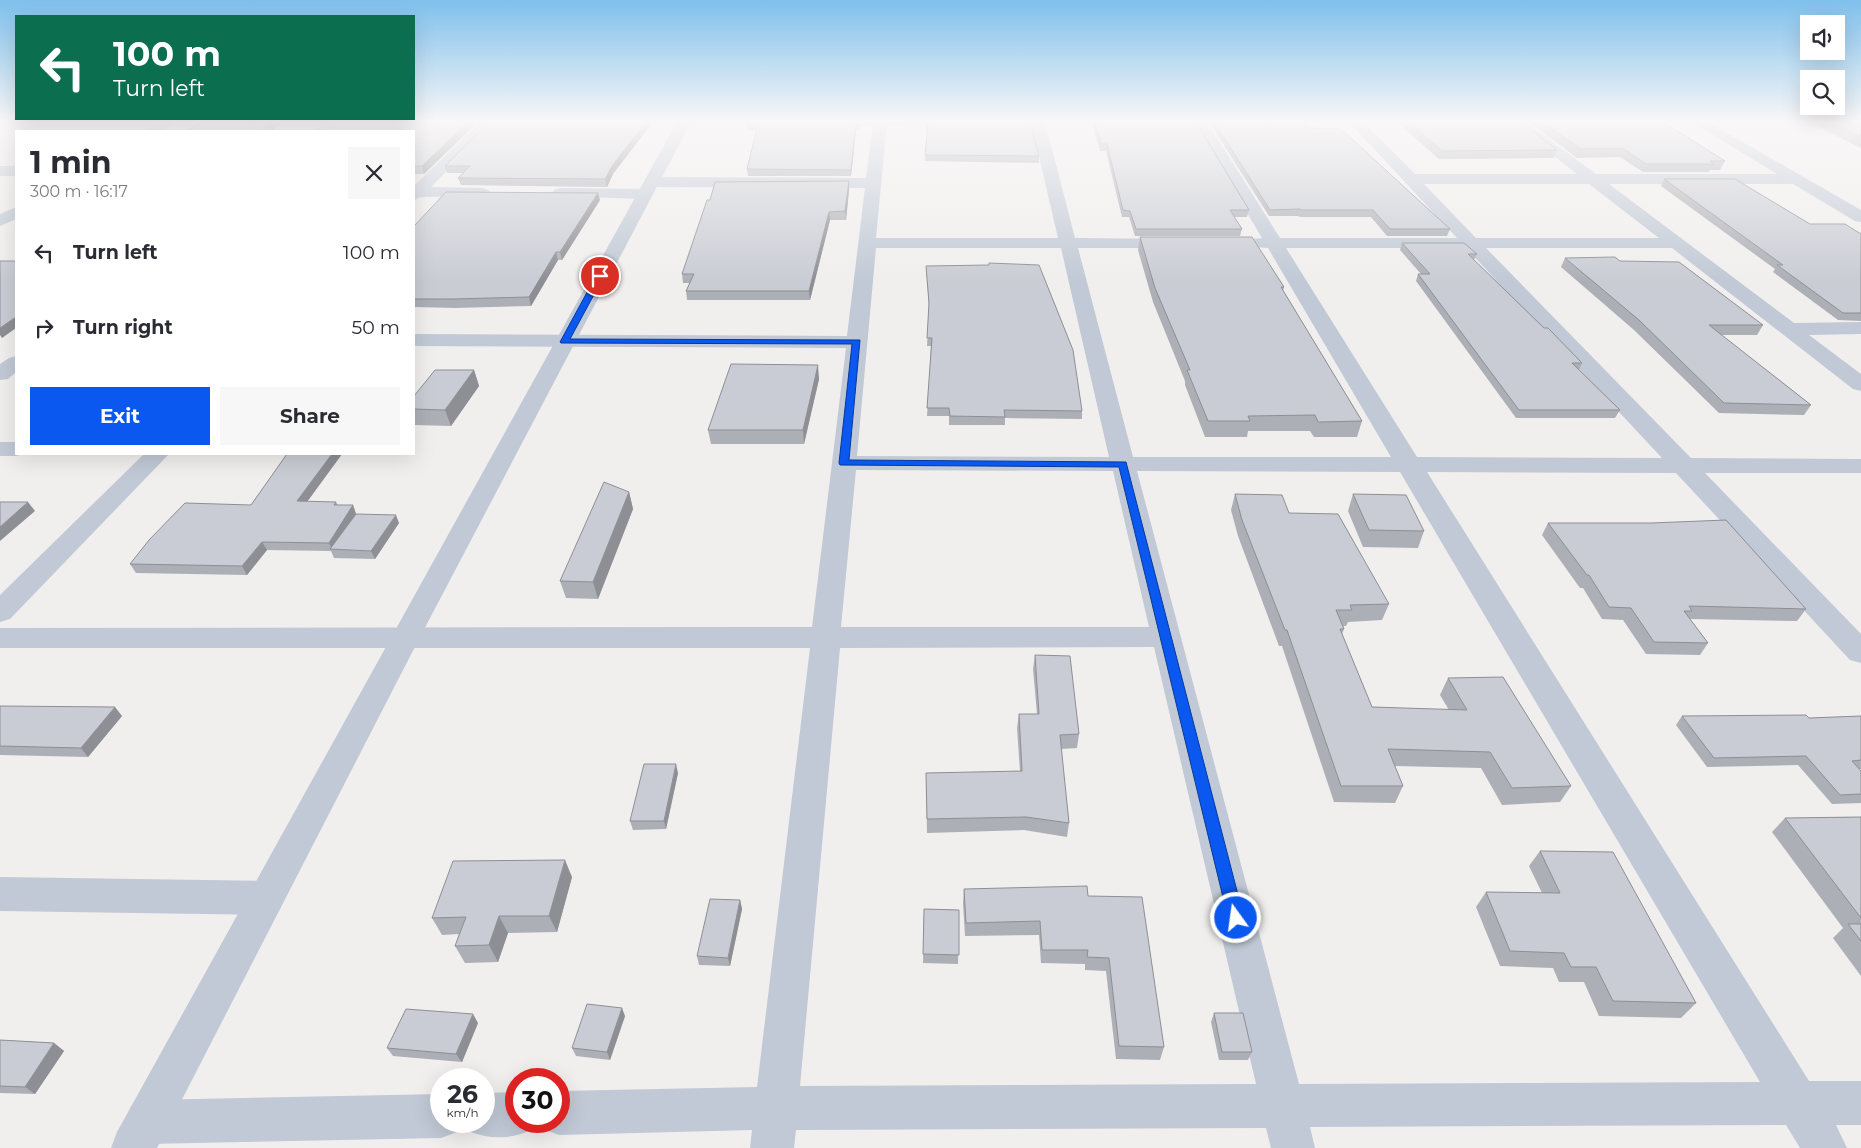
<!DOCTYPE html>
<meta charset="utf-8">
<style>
:root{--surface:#fff;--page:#f7f7f7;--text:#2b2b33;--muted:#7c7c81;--accent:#0a58ef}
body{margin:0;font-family:Montserrat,sans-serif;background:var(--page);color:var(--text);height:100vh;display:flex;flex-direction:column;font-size:19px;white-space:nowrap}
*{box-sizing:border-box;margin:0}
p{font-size:16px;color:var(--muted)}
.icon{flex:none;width:28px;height:28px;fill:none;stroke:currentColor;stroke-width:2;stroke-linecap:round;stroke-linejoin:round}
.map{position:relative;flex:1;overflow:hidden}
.drawer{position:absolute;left:15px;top:130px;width:400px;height:325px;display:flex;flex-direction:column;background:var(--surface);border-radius:0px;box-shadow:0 5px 20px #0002}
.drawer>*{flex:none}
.hud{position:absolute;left:15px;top:15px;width:400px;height:105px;border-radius:0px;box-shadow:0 5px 20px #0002;background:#0b6e4f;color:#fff;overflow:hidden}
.controls{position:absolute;left:1800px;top:15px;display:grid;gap:10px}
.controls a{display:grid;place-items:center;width:45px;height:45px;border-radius:0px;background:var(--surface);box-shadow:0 5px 20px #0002;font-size:25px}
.speed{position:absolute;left:430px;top:1068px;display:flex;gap:10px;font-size:25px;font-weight:700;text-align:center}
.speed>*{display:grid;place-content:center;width:65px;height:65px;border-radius:50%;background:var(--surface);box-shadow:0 5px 20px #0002;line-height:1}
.speed small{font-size:12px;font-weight:400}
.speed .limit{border:8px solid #d22;background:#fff;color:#111}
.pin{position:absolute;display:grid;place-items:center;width:42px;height:42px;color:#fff;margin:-21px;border:2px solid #fff;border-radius:50%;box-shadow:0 1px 5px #0007}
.me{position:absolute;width:55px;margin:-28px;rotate:346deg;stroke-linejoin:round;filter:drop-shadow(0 0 4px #0008)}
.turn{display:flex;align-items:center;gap:18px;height:105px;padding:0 15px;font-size:22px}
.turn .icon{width:65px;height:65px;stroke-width:2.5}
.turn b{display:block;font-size:35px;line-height:42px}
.round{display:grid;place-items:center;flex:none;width:52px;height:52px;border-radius:0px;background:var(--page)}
.head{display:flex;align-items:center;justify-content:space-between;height:85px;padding:0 15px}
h1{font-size:30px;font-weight:700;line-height:38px}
.cta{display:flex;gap:10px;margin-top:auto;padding:10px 15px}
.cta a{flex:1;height:58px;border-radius:0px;background:var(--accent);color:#fff;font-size:20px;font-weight:700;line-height:58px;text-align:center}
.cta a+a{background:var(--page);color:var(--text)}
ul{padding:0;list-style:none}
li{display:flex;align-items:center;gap:15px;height:75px;padding:0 15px}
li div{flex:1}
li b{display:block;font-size:19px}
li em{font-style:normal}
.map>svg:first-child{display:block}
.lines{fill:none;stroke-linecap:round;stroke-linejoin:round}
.minor{fill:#c0c9d5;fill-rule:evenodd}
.tertiary{fill:#c0c9d5;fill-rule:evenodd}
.wall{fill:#adafb6}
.shaded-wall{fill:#8d8f94}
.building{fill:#c9ccd4;stroke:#8d8f94}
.route{fill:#0a58ef;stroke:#06399b}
</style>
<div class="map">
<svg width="1861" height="1148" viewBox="0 0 1861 1148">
<rect width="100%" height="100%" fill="#f1eeee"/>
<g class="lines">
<g class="minor">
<polygon points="0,122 8,122 6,125 0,126"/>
<polygon points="160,122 177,122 163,131 146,131"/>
<polygon points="325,122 341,122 330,131 314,131"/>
<polygon points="480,122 495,122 431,187 482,188 488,190 490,193 488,196 421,197 414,200 414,186"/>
<path d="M873 122H887L876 238H1058L1031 122H1045L1075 238 1182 239 1185 243 1182 247 1176 248H1078L1133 457H1391L1268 248 1253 247 1250 243 1253 239 1262 238 1193 122H1207L1280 238H1457L1349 122H1363L1415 174H1577L1511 122H1526L1596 174H1777L1692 122H1708L1861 210V222L1855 221 1793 184H1609L1794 323 1861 322V334L1809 335 1861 374V391L1853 389 1672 248H1486L1691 458 1861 459V473H1705L1861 634V663L1850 660 1676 473 1427 472 1809 1081H1861V1125H1836L1847 1148H1800L1786 1125 1310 1127 1315 1148H1271L1266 1128 796 1130 794 1148H750L752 1130 559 1135 543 1129 540 1121H559V1091L757 1087 810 648H0V628L812 627 846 348 414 346V334L847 336 865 188 652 187 646 185 644 182 646 179 652 177 866 178ZM1424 184H1589L1659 238H1476ZM876 248H1061L1109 457 857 456ZM1286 248H1466L1662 458 1417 457ZM856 470 1113 471 1149 627H841ZM1137 471 1400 472 1760 1082 1299 1084ZM1154 647 1256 1084 800 1086 840 648Z"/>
<rect x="0" y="166" width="16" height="10"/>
<polygon points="560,188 645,189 651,191 653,194 651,197 645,199 554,196 552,193 554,190"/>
<polygon points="16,207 16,219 0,226 0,214"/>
<polygon points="16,356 16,372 8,379 0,380 0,364 9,358"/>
<polygon points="0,442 16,442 16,454 25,454 16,456 0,456"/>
<polygon points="144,454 169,454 10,619 0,622 0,595"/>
<polygon points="0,877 266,881 279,886 285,898 279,910 266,915 0,911"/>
<path d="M516 1092V1121H535L532 1130C510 1139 491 1140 468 1131L465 1121H484V1093Z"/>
<polygon points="441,1094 441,1121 461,1121 457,1132 441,1138 147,1144 131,1138 125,1122 131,1106 147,1100"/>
</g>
<polygon class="tertiary" points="677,122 691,122 419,639 157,1148 111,1148 117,1132"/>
</g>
<g class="wall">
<polygon points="478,122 424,174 414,174 414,131"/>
<polygon points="489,122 613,174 607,187 461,185 458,178 463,173 447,173 445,166"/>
<polygon points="748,122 872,122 871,125 859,126 858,130 856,130 851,176 748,176 747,169 757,130 747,130 746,124"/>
<polygon points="888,122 1030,122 1039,156 1039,163 925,161 927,130 925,130 925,124 889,125"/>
<polygon points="1092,122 1196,122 1249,210 1247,217 1234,217 1242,229 1240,236 1135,236 1129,217 1122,217 1106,151 1100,151"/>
<polygon points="1209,122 1304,122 1308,128 1450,229 1447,236 1387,236 1371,217 1300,217 1298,216 1269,216"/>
<polygon points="1397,122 1521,122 1557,150 1554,158 1439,159"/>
<polygon points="1529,122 1663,122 1725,161 1720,170 1710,170 1709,172 1643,172 1620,157 1577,158"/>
<polygon points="1809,122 1861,122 1861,148"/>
<polygon points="1664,179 1810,224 1861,234 1861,321 1838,320 1773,272 1775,269 1661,186"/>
<polygon points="849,190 846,220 830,220 810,300 687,300 686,291 690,283 683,283 682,274"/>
<polygon points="600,200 562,260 558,260 531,306 455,308 414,307 414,226"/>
<polygon points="1140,237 1284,287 1283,291 1362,421 1357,437 1314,437 1310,431 1248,431 1247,437 1205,437 1185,385 1185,381 1153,302 1138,250"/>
<polygon points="1402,243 1477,254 1474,260 1544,328 1582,363 1579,370 1620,410 1615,418 1516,418 1416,281 1418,274 1421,274 1400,250"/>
<polygon points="1565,258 1620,261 1763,325 1757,335 1721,335 1811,405 1804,415 1719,413 1634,330 1561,267"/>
<polygon points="926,266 1082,411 1082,419 1005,418 1005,425 949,425 949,416 927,416 931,346 927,346 929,307"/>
<polygon points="474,370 479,386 451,426 414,425 414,396"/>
<polygon points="819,379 804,444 711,444 708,430"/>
<polygon points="287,454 342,454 307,502 336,502 338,505 353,505 356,514 399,523 375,559 334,558 331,551 267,550 247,575 136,573 130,564 251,505"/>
<polygon points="629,492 633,509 598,599 566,598 560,581"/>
<polygon points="1235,494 1289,513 1389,604 1382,620 1348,622 1346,626 1343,626 1344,629 1342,634 1372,707 1449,710 1440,695 1448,678 1571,786 1560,802 1502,805 1481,768 1395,766 1403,786 1395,803 1334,802 1282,646 1279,646 1238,536 1231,510"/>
<polygon points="1353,494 1424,531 1418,548 1363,547 1348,511"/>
<polygon points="1548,523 1806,609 1797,621 1690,619 1708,643 1700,655 1646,654 1623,620 1602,619 1583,588 1580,588 1542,535"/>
<polygon points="1035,655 1079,734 1077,748 1061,749 1069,823 1067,837 1024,830 927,833 926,786 1020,771 1017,728 1019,714 1037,714 1033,669"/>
<polygon points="0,706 122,716 88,757 0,755"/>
<polygon points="1682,716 1809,718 1861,716 1861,769 1859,769 1861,771 1861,803 1832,804 1798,765 1707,767 1676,725"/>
<polygon points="678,773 666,829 633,830 630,821"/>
<polygon points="1861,817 1861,976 1833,938 1843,928 1772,832 1785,818"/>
<polygon points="1540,851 1696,1003 1681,1018 1599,1016 1584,982 1559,982 1553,968 1500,966 1476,907 1486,892 1542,893 1529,866"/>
<polygon points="572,877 557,932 508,933 498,962 465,963 455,946 459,934 442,935 432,918"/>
<polygon points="964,889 1088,896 1164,1047 1160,1060 1116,1059 1106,971 1085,970 1085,964 1041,963 1039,935 965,936 963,903"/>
<polygon points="740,900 742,909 730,966 699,965 697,956"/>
<polygon points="924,909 959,910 958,964 923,963"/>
<polygon points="1214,1013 1252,1052 1248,1060 1219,1060 1211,1022"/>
<polygon points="625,1016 610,1060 576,1056 572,1048"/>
<polygon points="478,1023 462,1062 393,1056 387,1048"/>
<polygon points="0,1040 54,1043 64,1051 35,1094 0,1093"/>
</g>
<g class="shaded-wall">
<polygon points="273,122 283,122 271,131 260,131"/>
<polygon points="468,122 478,122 424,174 422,166"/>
<polygon points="646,122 653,122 613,174 607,187 605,179 612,166"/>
<polygon points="856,124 856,130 851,176 851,170"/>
<polygon points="849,181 849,190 846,220 845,211"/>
<polygon points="598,193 600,200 562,260 560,252"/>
<polygon points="829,212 830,220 810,300 809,291"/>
<polygon points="556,252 558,260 531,306 529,297"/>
<polygon points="16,317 16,328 2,338 0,335 0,328"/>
<polygon points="818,365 819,379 804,444 803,430"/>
<polygon points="474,370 479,386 451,426 445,410"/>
<polygon points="332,454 342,454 301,510 297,501"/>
<polygon points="629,492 633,509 598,599 593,582"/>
<polygon points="28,502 35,511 0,541 0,527"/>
<polygon points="353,505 356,514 334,549 332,549 329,543"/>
<polygon points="396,515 399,523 375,559 371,551"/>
<polygon points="262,542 267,550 247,575 242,566"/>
<polygon points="115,707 122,716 88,757 81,748"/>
<polygon points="676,764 678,773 666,829 664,821"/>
<polygon points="565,860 572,877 557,932 549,916"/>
<polygon points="740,900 742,909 730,966 728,958"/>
<polygon points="499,916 508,933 498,962 489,945"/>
<polygon points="622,1008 625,1016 610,1060 607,1052"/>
<polygon points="473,1014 478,1023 462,1062 456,1054"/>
<polygon points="54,1043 64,1051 35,1094 25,1087"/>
</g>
<g class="building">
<polygon points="202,122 273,122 260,131 186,131"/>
<polygon points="337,122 468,122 422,166 414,166 414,131 323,131"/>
<polygon points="489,122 646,122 612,166 605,179 458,178 470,166 445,166"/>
<polygon points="748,122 858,122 858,124 856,124 851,170 747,169 758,124 746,124"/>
<polygon points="925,122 1030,122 1039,156 925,155 928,124 925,124"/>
<polygon points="1095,122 1196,122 1249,210 1230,210 1242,229 1136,229 1130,211 1123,210 1107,144 1101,144"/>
<polygon points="1214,122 1304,122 1308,128 1341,129 1450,229 1390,229 1373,210 1301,210 1300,209 1270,210"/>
<polygon points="1408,122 1521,122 1557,150 1442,151"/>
<polygon points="1542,122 1663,122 1725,161 1710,161 1713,164 1646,164 1624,149 1581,149"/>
<polygon points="1830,122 1861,122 1861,137"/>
<polygon points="1664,179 1735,179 1810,224 1845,224 1861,234 1861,313 1843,313 1777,265 1783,265"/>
<polygon points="849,181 845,211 829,212 809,291 686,291 694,274 682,274 707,200 710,200 715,182"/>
<polygon points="446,192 598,193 560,252 556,252 529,297 453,299 414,299 414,226"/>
<polygon points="1140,237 1252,237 1284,287 1281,287 1362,421 1318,422 1315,415 1248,416 1250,421 1208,421 1187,370 1190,370 1155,288"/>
<polygon points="1402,243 1464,243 1477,254 1468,254 1544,328 1548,328 1582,363 1572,363 1620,410 1519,410 1418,274 1430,274"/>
<polygon points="1615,257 1620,261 1679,262 1763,325 1709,325 1811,405 1724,403 1639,320 1565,258"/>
<polygon points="0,261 16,261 16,317 0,328"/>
<polygon points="989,263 1039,265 1073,350 1082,411 1004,410 1005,417 950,416 949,408 927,408 932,338 927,338 929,303 926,266 989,265"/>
<polygon points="731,364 818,365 803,430 708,430"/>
<polygon points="435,370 474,370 445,410 414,409 414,396"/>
<polygon points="287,454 332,454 297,501 336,502 334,505 353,505 329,543 262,542 242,566 130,564 149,540 185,503 251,505"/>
<polygon points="604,482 629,492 593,582 560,581"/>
<polygon points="1235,494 1282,495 1289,513 1338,514 1389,604 1350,605 1352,610 1336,610 1344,629 1340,629 1372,707 1467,710 1448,678 1503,677 1571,786 1512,788 1490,752 1388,749 1403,786 1341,786 1287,630 1285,630 1242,520"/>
<polygon points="1353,494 1406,495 1424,531 1369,530"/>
<polygon points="0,502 28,502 0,527"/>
<polygon points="356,514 396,515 371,551 330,549"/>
<polygon points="1726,520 1806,609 1689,606 1692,611 1684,611 1708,643 1654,642 1631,608 1609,607 1589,575 1587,575 1548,523 1651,523"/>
<polygon points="1035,655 1070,656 1079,734 1060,735 1069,823 1026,817 927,819 926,773 1022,771 1019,714 1039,714"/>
<polygon points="0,706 115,707 81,748 0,746"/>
<polygon points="1806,715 1809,718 1861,716 1861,760 1852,761 1861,771 1861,794 1840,795 1806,756 1714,758 1682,716"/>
<polygon points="644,764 676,764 664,821 630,821"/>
<polygon points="1861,817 1861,918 1785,818"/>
<polygon points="1540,851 1613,852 1696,1003 1613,1001 1596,967 1571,967 1564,953 1510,951 1486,892 1560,893"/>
<polygon points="565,860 549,916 499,916 489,945 455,946 466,917 432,918 453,861"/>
<polygon points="1087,886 1088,896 1142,897 1164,1047 1119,1046 1109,958 1087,957 1088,950 1042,950 1040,921 966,923 964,889"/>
<polygon points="710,899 740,900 728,958 697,956"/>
<polygon points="924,909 959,910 959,955 923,954"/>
<polygon points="1848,924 1861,924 1861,941"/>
<polygon points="587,1004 622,1008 607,1052 572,1048"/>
<polygon points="406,1009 473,1014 456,1054 387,1048"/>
<polygon points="1214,1013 1243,1013 1252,1052 1222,1052"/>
<polygon points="0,1040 54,1043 25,1087 0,1086"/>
</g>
<linearGradient id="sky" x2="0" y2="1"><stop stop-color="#7fc0ec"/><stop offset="0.43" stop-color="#f9f7f7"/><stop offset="1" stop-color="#f9f7f7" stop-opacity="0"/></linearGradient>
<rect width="1861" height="282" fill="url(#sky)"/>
<polygon class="route" points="597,274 604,276 570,339 860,340 849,460 1126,462 1244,918 1242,923 1236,925 1230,923 1228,918 1119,467 840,465 839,463 852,344 561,343 560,342"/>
</svg>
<div class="controls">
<a><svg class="icon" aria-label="sound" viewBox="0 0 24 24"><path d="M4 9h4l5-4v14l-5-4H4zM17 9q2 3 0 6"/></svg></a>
<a><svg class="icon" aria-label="search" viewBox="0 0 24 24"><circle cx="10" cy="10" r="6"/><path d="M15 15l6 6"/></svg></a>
</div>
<div class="speed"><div>26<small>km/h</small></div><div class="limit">30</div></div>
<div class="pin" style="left:600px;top:276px;background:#d93025"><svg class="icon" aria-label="arrive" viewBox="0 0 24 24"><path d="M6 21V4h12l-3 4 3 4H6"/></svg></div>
<svg class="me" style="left:1236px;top:918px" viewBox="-20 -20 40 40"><circle r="17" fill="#0a58ef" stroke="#fff" stroke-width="3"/><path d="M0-11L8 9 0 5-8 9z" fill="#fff"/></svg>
<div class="hud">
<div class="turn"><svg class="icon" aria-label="left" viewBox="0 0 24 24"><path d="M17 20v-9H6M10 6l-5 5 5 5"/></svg><div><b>100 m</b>Turn left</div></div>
</div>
<section class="drawer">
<div class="head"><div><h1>1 min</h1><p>300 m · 16:17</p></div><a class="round"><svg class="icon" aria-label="close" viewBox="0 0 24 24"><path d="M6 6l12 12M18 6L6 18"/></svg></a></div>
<ul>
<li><svg class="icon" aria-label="left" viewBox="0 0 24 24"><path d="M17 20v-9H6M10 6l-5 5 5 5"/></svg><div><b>Turn left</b></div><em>100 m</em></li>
<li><svg class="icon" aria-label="right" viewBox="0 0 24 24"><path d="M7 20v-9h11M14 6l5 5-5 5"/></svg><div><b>Turn right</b></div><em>50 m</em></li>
</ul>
<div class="cta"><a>Exit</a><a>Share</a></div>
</section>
</div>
